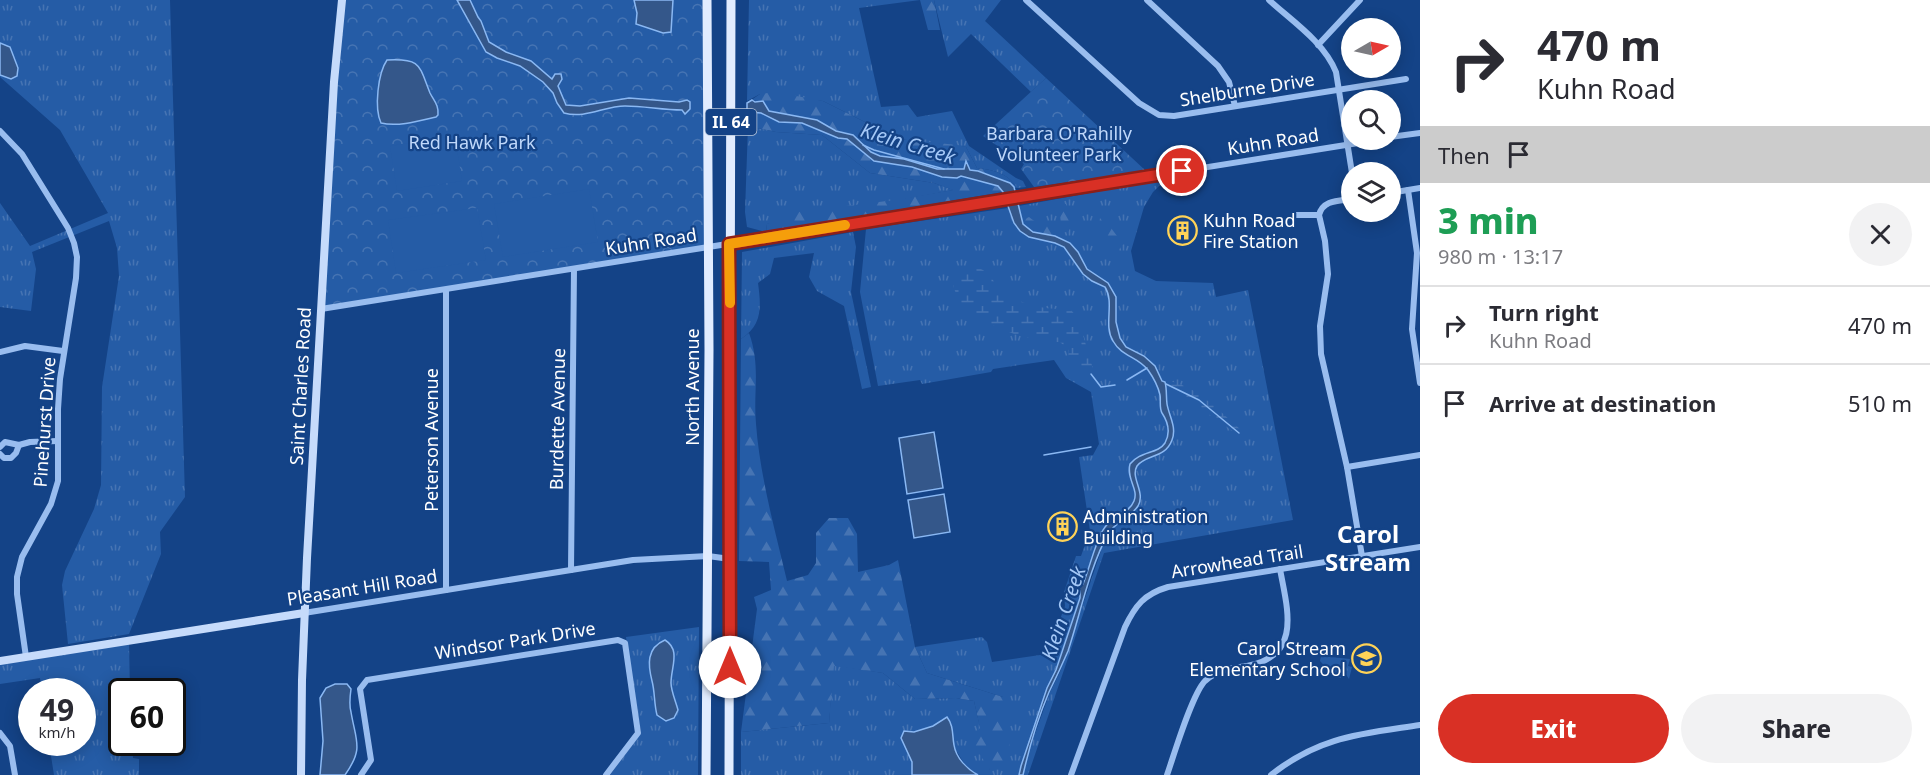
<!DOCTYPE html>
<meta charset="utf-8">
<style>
:root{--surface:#fff;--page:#f2f2f3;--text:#2b2b33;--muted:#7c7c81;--line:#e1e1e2;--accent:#d93025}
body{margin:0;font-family:"Noto Sans",sans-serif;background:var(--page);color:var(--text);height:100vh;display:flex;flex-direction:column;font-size:22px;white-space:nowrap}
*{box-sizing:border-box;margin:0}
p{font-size:20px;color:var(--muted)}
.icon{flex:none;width:33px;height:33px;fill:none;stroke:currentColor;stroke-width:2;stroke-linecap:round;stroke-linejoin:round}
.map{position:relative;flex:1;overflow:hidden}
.details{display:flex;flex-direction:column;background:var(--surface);width:510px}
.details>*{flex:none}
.hud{background:#fff;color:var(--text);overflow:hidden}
.needle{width:39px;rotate:81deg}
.controls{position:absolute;left:1341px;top:18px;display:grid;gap:12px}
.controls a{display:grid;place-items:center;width:60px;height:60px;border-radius:50%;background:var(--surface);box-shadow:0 3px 15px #0003;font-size:30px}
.speed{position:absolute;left:18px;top:678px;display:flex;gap:12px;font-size:30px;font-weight:700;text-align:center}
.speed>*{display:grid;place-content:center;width:78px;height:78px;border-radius:50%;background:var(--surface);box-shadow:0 3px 15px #0003;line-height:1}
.speed small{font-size:15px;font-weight:400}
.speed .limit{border:3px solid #111;border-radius:9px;background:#fff;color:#111}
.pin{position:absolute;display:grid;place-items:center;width:51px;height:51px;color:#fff;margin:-26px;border:3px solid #fff;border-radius:50%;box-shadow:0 2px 6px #0007}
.me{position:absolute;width:66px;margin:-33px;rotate:0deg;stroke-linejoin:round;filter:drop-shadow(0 0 4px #0008)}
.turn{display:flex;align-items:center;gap:21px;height:126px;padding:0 18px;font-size:27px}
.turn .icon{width:78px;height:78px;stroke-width:2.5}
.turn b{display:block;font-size:42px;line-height:51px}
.then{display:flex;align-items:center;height:57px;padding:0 18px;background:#0003;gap:12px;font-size:22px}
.round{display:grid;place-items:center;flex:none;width:63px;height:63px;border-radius:32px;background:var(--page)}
.headline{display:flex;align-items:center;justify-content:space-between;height:102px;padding:0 18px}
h1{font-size:36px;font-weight:800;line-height:45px;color:#1e9e55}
.cta{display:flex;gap:12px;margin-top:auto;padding:12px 18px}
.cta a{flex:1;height:69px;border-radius:36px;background:var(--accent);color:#fff;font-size:24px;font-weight:800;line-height:69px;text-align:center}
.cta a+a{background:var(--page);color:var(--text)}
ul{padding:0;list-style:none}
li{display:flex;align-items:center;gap:18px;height:78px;padding:0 18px;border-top:2px solid var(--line)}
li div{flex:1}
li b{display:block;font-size:22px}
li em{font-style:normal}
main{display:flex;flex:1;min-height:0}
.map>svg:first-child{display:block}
.grass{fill:url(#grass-tufts)}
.forest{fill:url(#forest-firs)}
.wetland{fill:url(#wetland-marsh)}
.park{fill:url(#park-crowns)}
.pitch{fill:#255ca6}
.water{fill:#34578a;stroke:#8ab8f3;stroke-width:1.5}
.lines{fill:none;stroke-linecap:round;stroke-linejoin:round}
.stream{stroke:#8ab8f3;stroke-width:1.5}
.street{stroke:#99bdef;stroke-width:6}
.secondary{stroke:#c6dbfb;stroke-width:8}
.primary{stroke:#e1ecff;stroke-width:9}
.route-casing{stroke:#8d1f18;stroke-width:15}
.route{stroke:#d93025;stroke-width:10}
.slow{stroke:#f59e0b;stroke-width:10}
.labels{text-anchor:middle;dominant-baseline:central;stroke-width:4.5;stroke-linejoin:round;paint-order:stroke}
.shield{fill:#144387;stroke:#b8c7db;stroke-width:1.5}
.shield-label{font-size:16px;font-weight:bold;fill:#fff}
.street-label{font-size:18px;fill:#fff;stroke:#144387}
.park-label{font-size:18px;fill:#bfd8fb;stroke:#144387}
.poi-label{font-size:18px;fill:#fff;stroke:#144387;text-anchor:start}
.water-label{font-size:20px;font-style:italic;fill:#a4c8f7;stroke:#144387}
.district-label{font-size:24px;font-weight:bold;fill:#fff;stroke:#144387}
</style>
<main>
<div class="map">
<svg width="1420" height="775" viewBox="0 0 1420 775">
<defs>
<pattern id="grass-tufts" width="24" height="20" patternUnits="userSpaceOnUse" patternTransform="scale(1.5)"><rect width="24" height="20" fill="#255ca6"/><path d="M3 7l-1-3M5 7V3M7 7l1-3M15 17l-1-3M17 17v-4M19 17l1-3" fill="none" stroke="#4674b3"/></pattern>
<pattern id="forest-firs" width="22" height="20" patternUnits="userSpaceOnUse" patternTransform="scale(1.5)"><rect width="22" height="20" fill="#255ca6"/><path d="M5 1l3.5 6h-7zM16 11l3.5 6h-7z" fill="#4674b3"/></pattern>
<pattern id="wetland-marsh" width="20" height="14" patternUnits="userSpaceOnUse" patternTransform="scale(1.5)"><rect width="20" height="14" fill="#255ca6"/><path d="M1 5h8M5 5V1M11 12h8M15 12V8" fill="none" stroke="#4674b3"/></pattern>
<pattern id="park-crowns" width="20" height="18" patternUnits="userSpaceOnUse" patternTransform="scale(1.5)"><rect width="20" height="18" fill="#255ca6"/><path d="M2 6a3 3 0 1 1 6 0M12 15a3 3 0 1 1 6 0" fill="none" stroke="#4674b3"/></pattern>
</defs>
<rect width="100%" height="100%" fill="#144387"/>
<g class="grass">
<polygon points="0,0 170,0 185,497 160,532 161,554 129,634 68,644 62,585 65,571 94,509 101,485 102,387 119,276 117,248 109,221 32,252 36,269 31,311 0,307 0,203 30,246 108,213 60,130 0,77"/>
<path d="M749 0H920L859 8 881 107 908 105 917 117 952 111 969 146 1016 178 1023 181 1026 187 1017 188C1008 173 993 170 977 168L966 147 899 139 823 101 760 94 747 101Z"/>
<polygon points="934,0 1001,0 985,21 1046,78 1031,92 971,34 948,57"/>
<polygon points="748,126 776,132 822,135 870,173 934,183 954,190 767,224 766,232 747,227 745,212"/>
<path d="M1166 179 1153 192 1144 207 1131 251 1135 271 1156 281 1213 283 1216 297 1248 290 1293 520 1104 553 1028 775H1023L1027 756 1050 692 1060 672 1101 551 1097 548 1083 584 1075 589 1080 591V598L1056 671 1047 688 1019 775H978L967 768 954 747 952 731 942 719C935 727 920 733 909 731L901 738 912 762V775H741V732L829 723 833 665 883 673 915 699 956 698 974 701 990 770 1003 697 927 673 915 647 982 637 987 642 992 662 1047 654 1065 606 1064 592 1076 556H1081L1090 531 1079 457 1093 455 1099 444 1091 392 1066 378 1054 360 993 369 991 372 922 384 920 380 878 386 860 292 866 229 1008 208Z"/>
<path d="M853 232 856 247 851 292 871 387 862 389 844 306 817 291 809 277 814 253 774 258 770 274 758 283C761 306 763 325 741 339L742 252Z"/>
<polygon points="699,627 698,775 610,775 641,733 626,637"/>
<polygon points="129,644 130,691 122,692 122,742 132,743 133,758 139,759 139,775 54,775 49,743 82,742 82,692 42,691 40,678 0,684 0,664"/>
</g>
<g class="forest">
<polygon points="920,0 934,0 940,30 928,30"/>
<path d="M775 92 823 101 899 139 957 145 966 147 977 168C993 170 1008 173 1017 188H1014C1007 179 981 171 970 170L966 161 965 169H937L904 159 880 156 871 152 862 142 847 133 836 131 817 120 769 111 765 103 752 100 747 103 760 94Z"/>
<polygon points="747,110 749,112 761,113 779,122 802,123 838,138 847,139 874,161 912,167 941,177 961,176 991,183 998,186 1003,192 766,232 767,224 797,212 895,200 953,190 934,183 870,173 822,135 776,132 748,126"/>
<path d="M1066 204 1069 217V231C1053 237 1031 237 1021 221L1029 217C1038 225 1049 226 1061 224L1059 205Z"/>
<polygon points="1100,218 1108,224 1123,244 1116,254 1098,233"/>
<path d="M749 333C761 366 753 391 756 424 760 477 775 530 787 581L808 575 816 563V533L829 518H848L857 534 858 572 889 565 898 560 915 647 927 673 1003 697 1010 750 1001 769 990 770 970 739 980 728 974 701 956 698 915 699 883 673 834 666 829 723 741 732 757 609 754 597 771 590 769 562 739 561 741 339Z"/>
</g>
<g class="wetland">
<path d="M979 268C992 274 991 280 999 287 1022 307 1041 309 1070 309L1078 318 1093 369 1092 374 1083 375 1068 361 1069 350 1060 342H1046L1014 334 975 318 962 308 953 286C958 274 967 270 979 268Z"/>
<path d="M1169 381C1198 387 1218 410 1240 429L1237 434 1181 395 1166 389 1165 382Z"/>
</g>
<g class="park">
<polygon points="341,0 705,0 705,246 321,310"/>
<polygon points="1046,78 1146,171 1034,187 1021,169 1024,164 983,136"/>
<polygon points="1321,656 1350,659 1348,666 1352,667 1349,679 1345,673 1341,678 1335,677 1320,661"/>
</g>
<g class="pitch">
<polygon points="455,136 462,181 397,191 390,146"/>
<polygon points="589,189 598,242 503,257 494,204"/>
<polygon points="477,208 486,260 396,273 388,220"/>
</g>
<g class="water">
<path d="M457 0H470L478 17 481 21 489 42 506 52 531 61 552 79 555 74H561L562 79 558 86 566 105 580 106 629 98 679 102 687 100 690 102V109L685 114 682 110C663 110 644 106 625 106 604 106 586 119 564 113L557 103 553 93 543 82 520 66 497 58 486 52Z"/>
<polygon points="634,0 673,0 671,32 663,33 636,24 637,13"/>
<polygon points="0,43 10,47 18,68 17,76 11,79 0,75"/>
<path d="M387 60C422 58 419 66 430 93 434 101 439 105 438 115L436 117C419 121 398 127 381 123 374 108 378 73 387 60Z"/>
<path d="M752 100 755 102 763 101 769 111 817 120 836 131 853 135 871 152 880 156 904 159 937 169H964L966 161 970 170 978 171 1010 183 1014 187 1023 224 1033 232 1055 236 1070 243 1078 252 1087 269 1108 283 1116 297V322L1120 338 1126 347 1144 356 1155 366 1162 381 1165 382C1167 389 1166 397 1167 404 1169 416 1177 427 1172 440 1165 459 1146 454 1137 466 1130 478 1146 492 1138 506 1130 518 1115 522 1108 534 1090 566 1080 615 1068 651 1062 665 1056 678 1049 692 1038 718 1029 748 1023 775H1019L1021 766 1047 688 1056 670 1080 598V591L1075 589 1073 586 1083 584C1090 567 1094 546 1103 530 1110 517 1129 514 1134 501 1139 489 1126 479 1130 464 1140 451 1158 454 1165 443 1171 432 1168 422 1162 413 1159 408 1161 400 1160 395 1158 386 1153 377 1148 370 1137 356 1122 357 1113 341 1103 325 1115 303 1105 287L1092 281 1083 274 1064 247 1055 243 1029 237 1020 231 1014 223 1003 192 998 186 961 176 957 178 942 177 912 167 874 161 847 139 838 138 802 123 779 122 761 113 749 112 747 110V103Z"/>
<polygon points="934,432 943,488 907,494 899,438"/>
<polygon points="944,494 950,532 914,538 908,500"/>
<path d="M665 640C681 650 671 667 671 683 671 691 676 702 678 710L674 718 666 721 657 715C654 704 655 692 652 681 648 665 646 648 665 640Z"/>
<path d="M335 684H347L351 689C350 696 349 705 351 712 356 742 364 748 345 775H320L323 741 320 698 326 688Z"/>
<path d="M947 717C954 726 952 735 954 745 956 758 967 769 978 775H912V762L901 738 904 731 914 732 933 726Z"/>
</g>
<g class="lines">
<g class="stream">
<polyline points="863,145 874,150 944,169"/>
<polyline points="1091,374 1101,387 1115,385"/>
<polyline points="1127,380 1147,368"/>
<polyline points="1166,384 1199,400 1239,433"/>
<polyline points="1044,455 1091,447"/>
</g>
<g class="street">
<polyline points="1026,0 1139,103 1159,115 1174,116 1406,79"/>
<polyline points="1147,0 1218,66 1229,82 1235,106"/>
<path d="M1269 0C1292 21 1324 42 1336 72L1352 173"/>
<polyline points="1318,45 1360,0"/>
<polyline points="0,131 22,154 68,228 74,243 77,257 76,278 60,379 58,409 58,481 51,504 22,557 17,577 17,594 26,657"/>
<polyline points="1390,137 1420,133"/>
<polyline points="1408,190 1417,253 1412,329 1420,383"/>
<polyline points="1390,193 1420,188"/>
<polyline points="1296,215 1319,215"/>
<polyline points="1319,215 1325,241 1328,274 1320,326 1321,354 1347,467 1362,556"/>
<path d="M1319 215C1323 200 1338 201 1352 199"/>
<polyline points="321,309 1377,140"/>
<polyline points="0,352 25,346 63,351"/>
<polyline points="0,447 5,442 19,445 30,442 58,441"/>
<polyline points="0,454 4,458 11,458 16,453 19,445"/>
<polyline points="1347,467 1420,455"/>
<polyline points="571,570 574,269"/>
<polyline points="446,590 446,290"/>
<polyline points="304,613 633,560 708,556 730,559"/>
<polyline points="0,733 10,746 15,775"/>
<polyline points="361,775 371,760 360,689 367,680 618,640 625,643 638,733 606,775"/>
<path d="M1071 775 1125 627C1135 606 1144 594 1168 587L1420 547"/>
<path d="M1167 775C1174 755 1192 694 1205 681 1217 670 1231 668 1247 666 1303 656 1287 608 1280 569"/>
<path d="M1271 775C1320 736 1361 734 1420 725"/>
</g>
<g class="secondary">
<polyline points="0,661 304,613"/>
<polyline points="301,775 302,680 307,558 334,82 342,0"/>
</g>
<g class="primary">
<polyline points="706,775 709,350 707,0"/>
<polyline points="729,775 731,0"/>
</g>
</g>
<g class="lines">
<defs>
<polyline id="route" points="730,667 729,244 1182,171"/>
</defs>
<use href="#route" class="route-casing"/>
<use href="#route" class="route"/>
<polyline class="slow" points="730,303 729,244 845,225"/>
</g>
<defs>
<symbol id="building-ring" viewBox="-11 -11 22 22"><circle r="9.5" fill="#144387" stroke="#ffd357" stroke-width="1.5"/><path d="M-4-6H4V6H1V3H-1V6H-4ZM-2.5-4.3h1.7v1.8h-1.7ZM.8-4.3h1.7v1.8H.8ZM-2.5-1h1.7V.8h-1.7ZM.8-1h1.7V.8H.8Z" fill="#ffd357"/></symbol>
<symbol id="school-ring" viewBox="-11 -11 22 22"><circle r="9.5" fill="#144387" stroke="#ffd357" stroke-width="1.5"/><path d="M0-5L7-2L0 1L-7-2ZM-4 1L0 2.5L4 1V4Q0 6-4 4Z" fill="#ffd357"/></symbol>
</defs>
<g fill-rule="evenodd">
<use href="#building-ring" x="1166" y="214" width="33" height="33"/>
<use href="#building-ring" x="1046" y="510" width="33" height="33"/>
<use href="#school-ring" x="1350" y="642" width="33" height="33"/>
</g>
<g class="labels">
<rect class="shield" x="705.5" y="109" width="51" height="26" rx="4.5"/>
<g class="shield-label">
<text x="731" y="122">IL 64</text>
</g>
<g class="street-label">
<text transform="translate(1247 89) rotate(-9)">Shelburne Drive</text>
<text transform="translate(1273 141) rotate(-9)">Kuhn Road</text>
<text transform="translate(651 241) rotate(-9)">Kuhn Road</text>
<text transform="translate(300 386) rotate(-87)">Saint Charles Road</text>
<text transform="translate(692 387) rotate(-90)">North Avenue</text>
<text transform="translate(557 419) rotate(-89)">Burdette Avenue</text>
<text transform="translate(44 422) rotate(-86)">Pinehurst Drive</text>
<text transform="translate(431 440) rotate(-90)">Peterson Avenue</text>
<text transform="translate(1237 561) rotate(-9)">Arrowhead Trail</text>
<text transform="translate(362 587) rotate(-9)">Pleasant Hill Road</text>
<text transform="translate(515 640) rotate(-9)">Windsor Park Drive</text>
</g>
<g class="park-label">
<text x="1059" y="133">Barbara O'Rahilly<tspan x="1059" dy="21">Volunteer Park</tspan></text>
<text x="472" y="142">Red Hawk Park</text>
</g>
<g class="poi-label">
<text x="1203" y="220">Kuhn Road<tspan x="1203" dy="21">Fire Station</tspan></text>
<text x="1083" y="516">Administration<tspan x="1083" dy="21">Building</tspan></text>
<text x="1346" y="648" text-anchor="end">Carol Stream<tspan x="1346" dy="21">Elementary School</tspan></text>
</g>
<g class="water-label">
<text transform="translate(908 143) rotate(17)">Klein Creek</text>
<text transform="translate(1063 613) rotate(-71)">Klein Creek</text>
</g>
<g class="district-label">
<text x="1368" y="533">Carol<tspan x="1368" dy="28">Stream</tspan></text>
</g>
</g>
</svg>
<div class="controls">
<a><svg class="needle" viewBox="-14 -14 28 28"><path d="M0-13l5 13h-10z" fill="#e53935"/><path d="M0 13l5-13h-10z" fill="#7c7c81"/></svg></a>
<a><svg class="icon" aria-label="search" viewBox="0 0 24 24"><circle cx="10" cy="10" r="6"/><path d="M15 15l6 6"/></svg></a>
<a><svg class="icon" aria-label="layers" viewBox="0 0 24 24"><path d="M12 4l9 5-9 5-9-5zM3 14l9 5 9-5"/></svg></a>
</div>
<div class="speed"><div>49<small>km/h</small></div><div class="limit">60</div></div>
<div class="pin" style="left:1182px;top:171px;background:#d93025"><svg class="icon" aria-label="arrive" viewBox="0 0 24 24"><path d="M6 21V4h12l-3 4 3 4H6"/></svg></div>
<svg class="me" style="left:730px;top:667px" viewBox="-20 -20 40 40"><circle r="19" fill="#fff"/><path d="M0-13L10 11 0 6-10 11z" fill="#d93025"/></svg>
</div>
<section class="details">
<div class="hud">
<div class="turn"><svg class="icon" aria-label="right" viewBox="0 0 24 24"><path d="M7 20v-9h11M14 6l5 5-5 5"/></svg><div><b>470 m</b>Kuhn Road</div></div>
<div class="then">Then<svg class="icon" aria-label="arrive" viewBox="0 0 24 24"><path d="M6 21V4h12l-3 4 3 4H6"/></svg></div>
</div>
<div class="headline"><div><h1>3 min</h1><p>980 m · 13:17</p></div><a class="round"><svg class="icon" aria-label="close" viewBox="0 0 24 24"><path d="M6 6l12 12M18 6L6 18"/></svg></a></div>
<ul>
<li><svg class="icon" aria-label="right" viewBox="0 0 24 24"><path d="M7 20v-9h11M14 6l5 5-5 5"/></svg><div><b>Turn right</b><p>Kuhn Road</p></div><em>470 m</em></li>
<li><svg class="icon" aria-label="arrive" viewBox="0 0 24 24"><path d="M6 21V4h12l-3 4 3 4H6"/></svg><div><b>Arrive at destination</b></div><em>510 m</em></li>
</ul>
<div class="cta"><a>Exit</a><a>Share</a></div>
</section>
</main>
